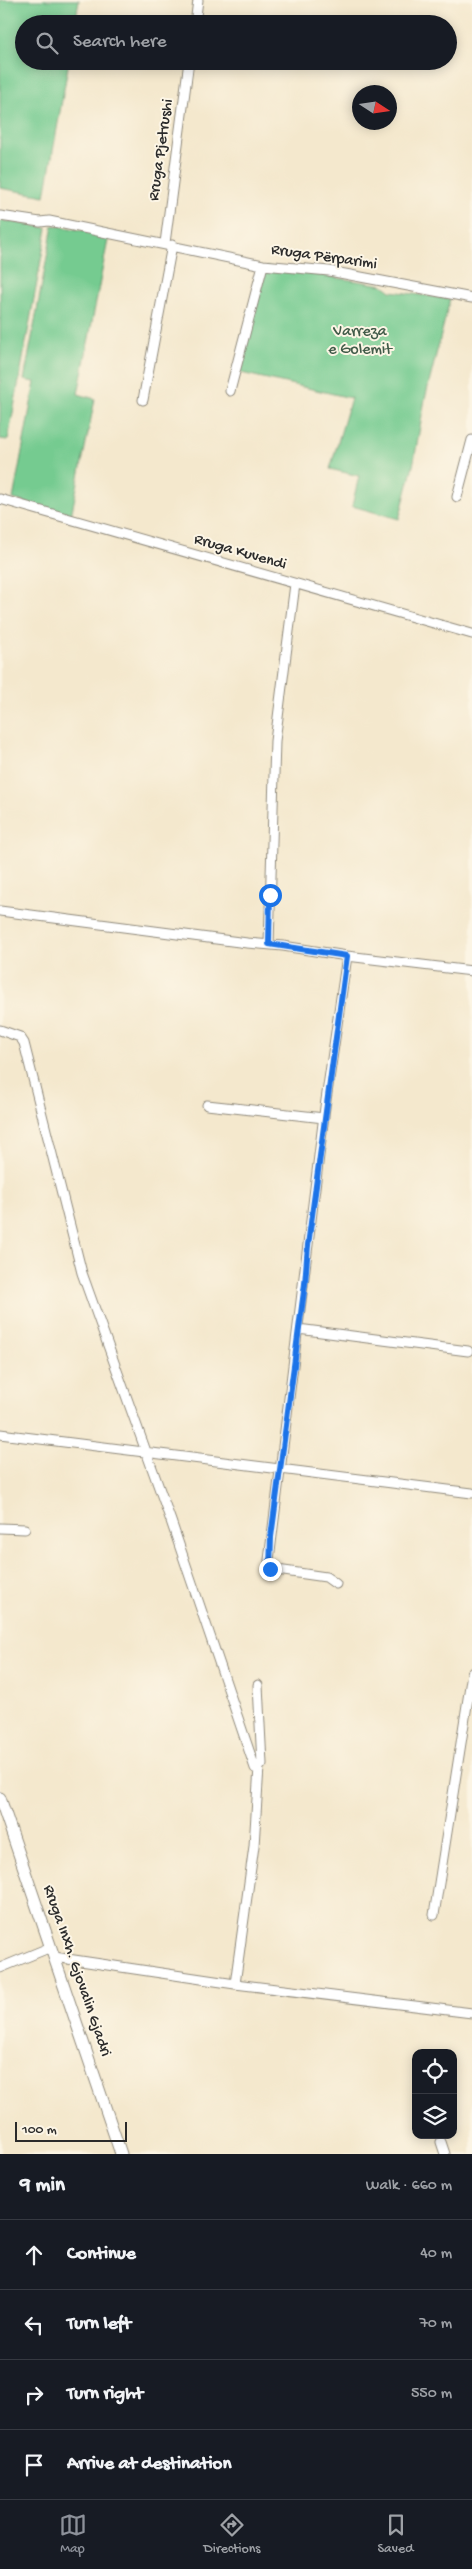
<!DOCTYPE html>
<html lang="en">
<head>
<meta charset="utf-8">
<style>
  :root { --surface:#171b24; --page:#242831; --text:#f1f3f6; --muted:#9ea1a6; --line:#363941; --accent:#8c9099 }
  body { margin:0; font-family:"Gochi Hand",sans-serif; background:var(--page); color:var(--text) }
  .controls { position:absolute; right:15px; bottom:15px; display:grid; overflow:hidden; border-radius:10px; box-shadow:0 2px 12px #0003 }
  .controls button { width:45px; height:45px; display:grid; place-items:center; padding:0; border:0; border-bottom:1px solid var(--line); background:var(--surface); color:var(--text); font:25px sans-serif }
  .compass { position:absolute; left:352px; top:85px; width:45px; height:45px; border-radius:50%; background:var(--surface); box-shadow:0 2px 12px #0003; rotate:102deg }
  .scale { position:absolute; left:15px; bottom:12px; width:112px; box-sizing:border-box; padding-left:5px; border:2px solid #2b2b2b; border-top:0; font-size:14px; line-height:18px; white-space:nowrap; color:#2b2b2b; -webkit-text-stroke:4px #fcf5e5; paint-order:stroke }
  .stop { position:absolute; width:15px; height:15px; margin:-11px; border:4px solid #1a73e8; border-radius:50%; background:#fff }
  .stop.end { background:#1a73e8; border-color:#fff; box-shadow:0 1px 5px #0008 }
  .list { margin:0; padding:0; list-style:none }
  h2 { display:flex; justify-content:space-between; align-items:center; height:65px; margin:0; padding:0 20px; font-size:21px }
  h2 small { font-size:16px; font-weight:400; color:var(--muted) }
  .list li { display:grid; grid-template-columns:32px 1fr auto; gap:15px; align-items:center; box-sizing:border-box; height:70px; padding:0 20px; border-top:1px solid var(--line) }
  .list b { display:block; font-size:19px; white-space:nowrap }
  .list em { font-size:16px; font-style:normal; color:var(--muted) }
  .icon { flex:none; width:28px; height:28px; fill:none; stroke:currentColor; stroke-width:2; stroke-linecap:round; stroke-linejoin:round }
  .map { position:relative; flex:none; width:472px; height:2154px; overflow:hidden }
  .search { position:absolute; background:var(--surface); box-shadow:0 2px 12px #0003; left:15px; right:15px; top:15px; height:55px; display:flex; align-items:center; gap:12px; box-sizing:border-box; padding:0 18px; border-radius:28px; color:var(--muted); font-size:19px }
  .sheet { height:345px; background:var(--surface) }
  nav { display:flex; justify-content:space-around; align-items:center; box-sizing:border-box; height:70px; border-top:1px solid var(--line); background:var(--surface); font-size:14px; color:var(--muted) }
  nav a { display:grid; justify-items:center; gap:2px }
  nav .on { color:var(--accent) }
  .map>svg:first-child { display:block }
</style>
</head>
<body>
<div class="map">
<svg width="472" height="2154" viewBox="0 0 472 2154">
  <rect width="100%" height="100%" fill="#fcf5e5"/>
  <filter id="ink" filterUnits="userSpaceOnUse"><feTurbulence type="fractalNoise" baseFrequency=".02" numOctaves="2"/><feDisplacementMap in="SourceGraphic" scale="10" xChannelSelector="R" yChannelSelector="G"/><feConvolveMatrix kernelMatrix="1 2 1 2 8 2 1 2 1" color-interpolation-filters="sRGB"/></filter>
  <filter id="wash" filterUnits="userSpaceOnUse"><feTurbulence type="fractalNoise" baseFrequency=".0096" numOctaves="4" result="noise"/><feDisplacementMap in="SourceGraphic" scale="20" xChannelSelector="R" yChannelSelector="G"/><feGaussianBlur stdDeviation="1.12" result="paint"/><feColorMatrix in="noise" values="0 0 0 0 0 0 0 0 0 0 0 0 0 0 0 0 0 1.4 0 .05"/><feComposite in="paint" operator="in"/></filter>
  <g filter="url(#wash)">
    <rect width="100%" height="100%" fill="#f4e8cd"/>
    <path fill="#74cb90" stroke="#507b5e" d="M 0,0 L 79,0 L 75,24 L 24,24 L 24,61 L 69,61 L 45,196 L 0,188 Z
      M 0,220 L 47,228 L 8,440 L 0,439 Z
      M 53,225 L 109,235 L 78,394 L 95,399 L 71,516 L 13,499 L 35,382 L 24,380 Z
      M 267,267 L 383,285 L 391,291 L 450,299 L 425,399 L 413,466 L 399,519 L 352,506 L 359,476 L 330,469 L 351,398 L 237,372 Z"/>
  </g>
  <g filter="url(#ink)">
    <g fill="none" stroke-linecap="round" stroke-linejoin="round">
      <defs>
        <path id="minor" d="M 195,24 L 198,0
          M 0,216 L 40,222 L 49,221 L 263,265 L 329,271 L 472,298
          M 165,243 L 189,61
          M 230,391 L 263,265
          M 143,400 L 172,245
          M 457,497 L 472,440
          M 0,499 L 472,634
          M 0,911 L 247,943 L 283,946 L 347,956 L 325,1107 L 269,1560 L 270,1569 L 326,1577 L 336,1584
          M 269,944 L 275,741 L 295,584
          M 347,956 L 472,971
          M 0,1030 L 20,1037 L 24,1043 L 82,1273 L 171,1521 L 255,1768 L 259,1767 L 262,1764 L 258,1685
          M 207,1105 L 324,1118
          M 298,1329 L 468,1351
          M 0,1434 L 472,1493
          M 0,1528 L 25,1529
          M 434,1915 L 472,1673
          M 54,1957 L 235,1984 L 472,2013
          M 0,1968 L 51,1947
          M 235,1984 L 254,1846 L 259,1767
          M 441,2142 L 445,2154"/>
        <path id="major" d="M 0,1798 L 121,2154"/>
      </defs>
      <use href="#minor" stroke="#908a7c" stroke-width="11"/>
      <use href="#major" stroke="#908a7c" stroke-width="13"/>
      <use href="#minor" stroke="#fff" stroke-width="9"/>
      <use href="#major" stroke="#fff" stroke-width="11"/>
    </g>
  </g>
  <g fill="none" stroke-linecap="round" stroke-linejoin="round" filter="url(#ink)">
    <path stroke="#1a73e8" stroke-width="6" d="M 270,1569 L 271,1537 L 305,1284 L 308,1245 L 347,956 L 269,944 L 270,895"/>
  </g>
  <g text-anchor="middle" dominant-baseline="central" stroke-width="4" stroke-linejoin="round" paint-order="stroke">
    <g font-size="16" fill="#2b2b2b" stroke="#fcf5e5">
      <text transform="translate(162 150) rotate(-82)">Rruga Pjetrushi</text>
      <text transform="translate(324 258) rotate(8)">Rruga Përparimi</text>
      <text transform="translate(240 553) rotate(16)">Rruga Kuvendi</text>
      <text transform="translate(76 1971) rotate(71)">Rruga Inxh. Gjovalin Gjadri</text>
    </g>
    <g font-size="16" fill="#415b49" stroke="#fcf5e5">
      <text x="360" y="332">Varreza<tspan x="360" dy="18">e Golemit</tspan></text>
    </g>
  </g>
</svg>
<div class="controls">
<button><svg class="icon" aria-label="locate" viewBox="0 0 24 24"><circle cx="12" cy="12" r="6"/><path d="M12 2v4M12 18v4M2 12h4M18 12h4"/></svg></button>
<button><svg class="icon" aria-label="layers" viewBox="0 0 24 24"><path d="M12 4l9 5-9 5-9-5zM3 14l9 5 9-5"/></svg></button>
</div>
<svg class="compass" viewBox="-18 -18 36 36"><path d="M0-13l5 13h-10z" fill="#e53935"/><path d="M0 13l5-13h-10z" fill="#9ea1a6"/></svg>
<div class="scale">100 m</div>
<div class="stop" style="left:270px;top:895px"></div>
<div class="stop end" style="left:270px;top:1569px"></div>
<div class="search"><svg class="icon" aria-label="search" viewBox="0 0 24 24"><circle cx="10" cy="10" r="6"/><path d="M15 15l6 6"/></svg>Search here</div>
</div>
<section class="sheet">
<h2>9 min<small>Walk · 660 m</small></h2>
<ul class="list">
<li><svg class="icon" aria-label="ahead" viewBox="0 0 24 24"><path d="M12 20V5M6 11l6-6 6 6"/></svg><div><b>Continue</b></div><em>40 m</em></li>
<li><svg class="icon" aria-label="left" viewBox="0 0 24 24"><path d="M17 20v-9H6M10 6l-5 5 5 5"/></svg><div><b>Turn left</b></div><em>70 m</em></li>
<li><svg class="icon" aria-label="right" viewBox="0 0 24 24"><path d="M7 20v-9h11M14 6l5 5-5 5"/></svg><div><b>Turn right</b></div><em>550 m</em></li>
<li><svg class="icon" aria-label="arrive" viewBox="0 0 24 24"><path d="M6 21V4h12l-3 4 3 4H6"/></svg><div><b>Arrive at destination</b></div></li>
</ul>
</section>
<nav>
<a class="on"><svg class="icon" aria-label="map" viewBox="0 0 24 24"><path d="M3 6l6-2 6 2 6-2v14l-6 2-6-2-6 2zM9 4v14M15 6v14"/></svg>Map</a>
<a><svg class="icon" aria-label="directions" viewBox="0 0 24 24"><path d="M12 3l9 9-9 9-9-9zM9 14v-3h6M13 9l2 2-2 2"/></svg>Directions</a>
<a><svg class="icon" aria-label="saved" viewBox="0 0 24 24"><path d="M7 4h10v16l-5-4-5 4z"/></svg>Saved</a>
</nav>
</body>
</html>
